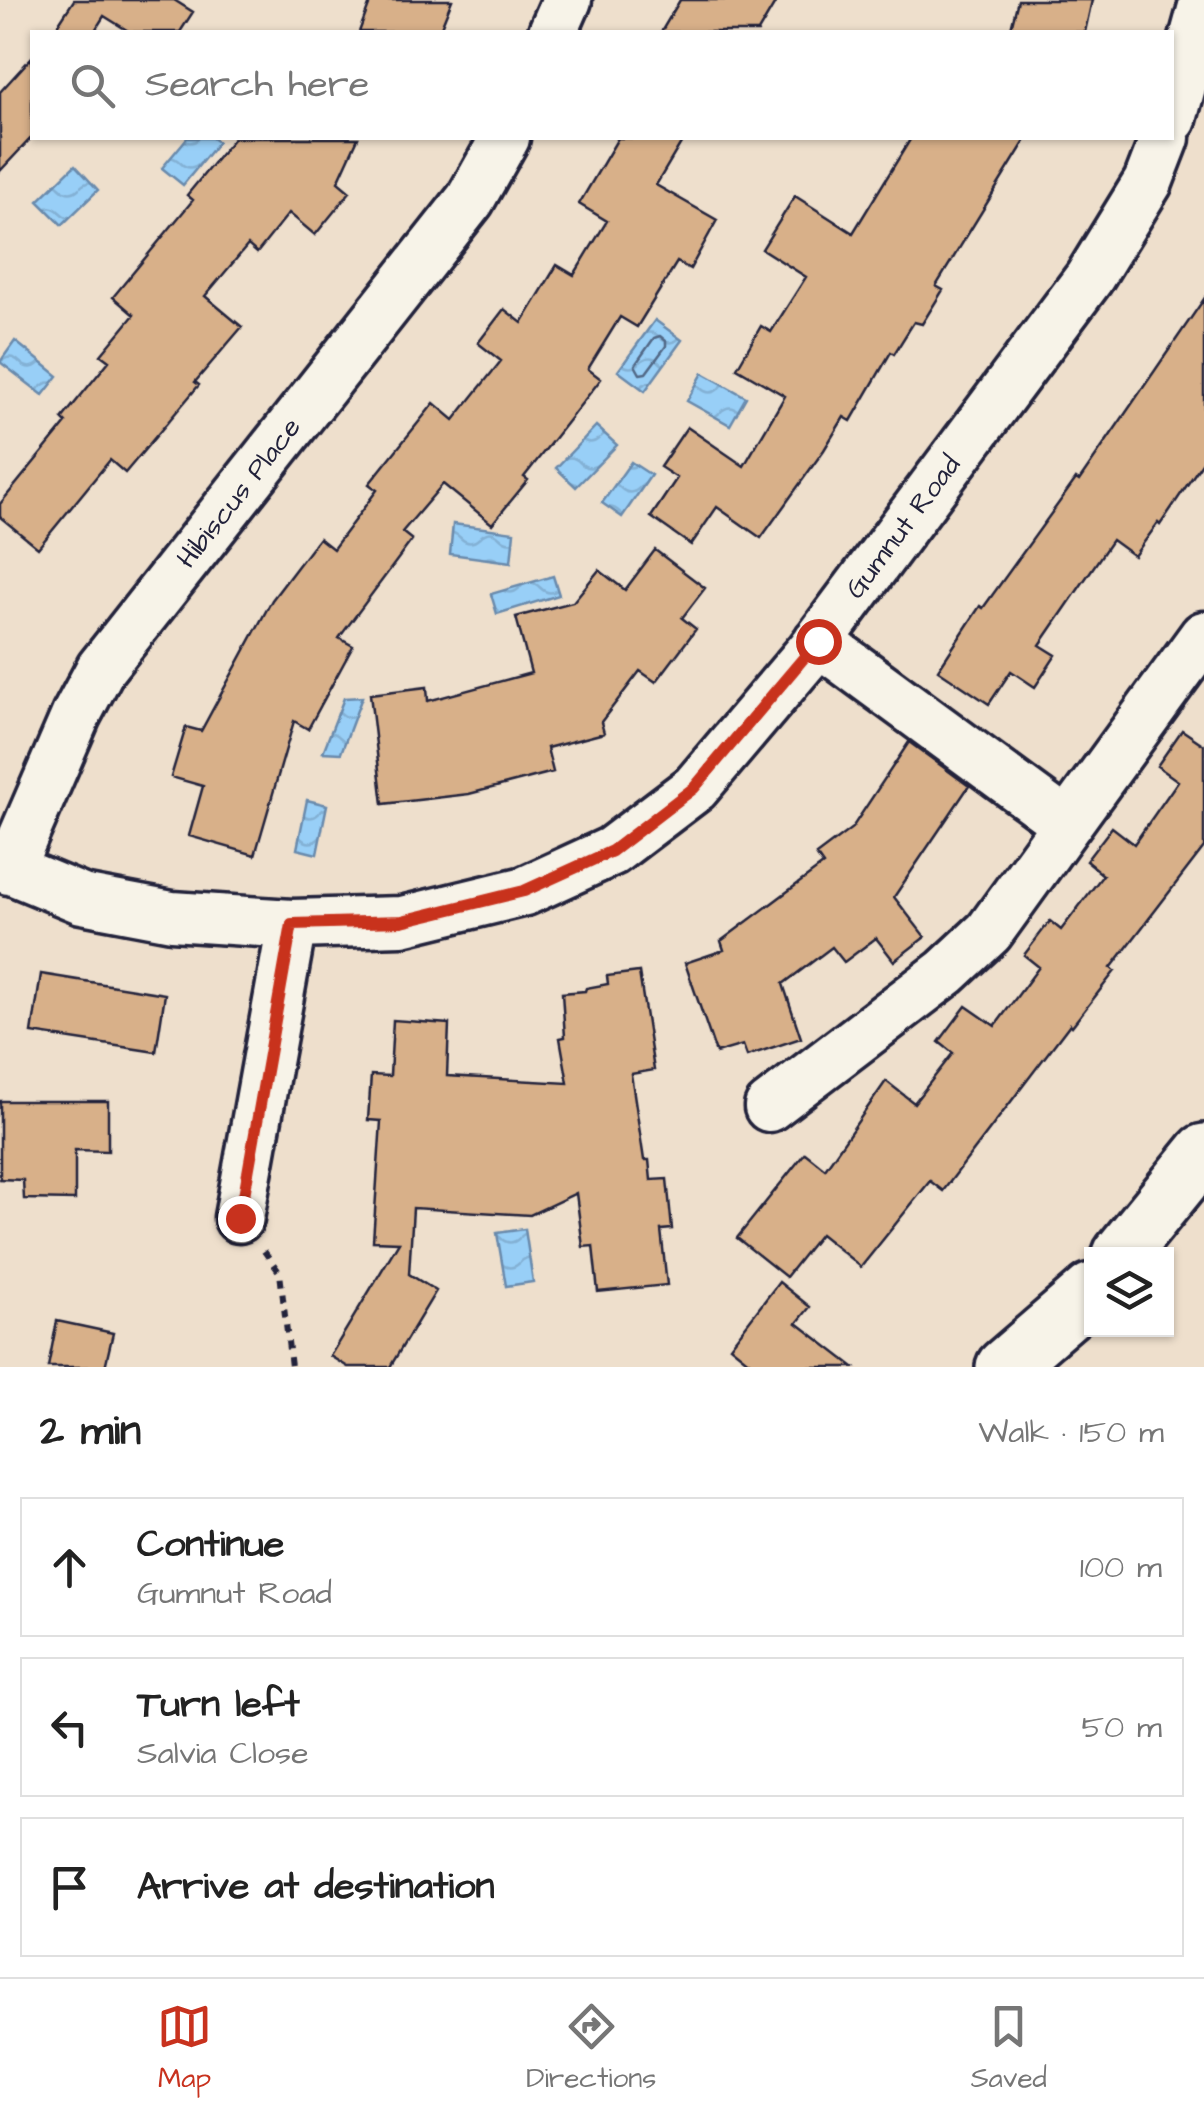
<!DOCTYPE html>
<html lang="en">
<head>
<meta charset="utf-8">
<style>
  :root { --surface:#fff; --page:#f2f2f2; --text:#222; --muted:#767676; --line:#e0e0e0; --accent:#c8321e }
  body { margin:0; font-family:"Architects Daughter",sans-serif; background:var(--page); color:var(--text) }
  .controls { position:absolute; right:30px; bottom:30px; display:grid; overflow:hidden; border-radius:0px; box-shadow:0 2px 8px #0004 }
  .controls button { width:90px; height:90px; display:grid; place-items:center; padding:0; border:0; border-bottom:2px solid var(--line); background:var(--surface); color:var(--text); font:50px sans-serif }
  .stop { position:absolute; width:30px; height:30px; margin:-22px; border:8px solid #c8321e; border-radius:50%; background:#fff }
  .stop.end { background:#c8321e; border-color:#fff; box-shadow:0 2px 10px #0008 }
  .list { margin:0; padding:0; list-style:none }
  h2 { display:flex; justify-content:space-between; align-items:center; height:130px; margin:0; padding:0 40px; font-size:42px }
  h2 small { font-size:32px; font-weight:400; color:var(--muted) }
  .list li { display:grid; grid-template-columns:65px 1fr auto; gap:30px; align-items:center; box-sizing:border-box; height:140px; margin:0 20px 20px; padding:0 20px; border:2px solid var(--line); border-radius:0px }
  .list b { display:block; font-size:38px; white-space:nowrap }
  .list p { margin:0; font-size:32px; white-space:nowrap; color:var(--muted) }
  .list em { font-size:32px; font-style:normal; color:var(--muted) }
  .icon { flex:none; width:55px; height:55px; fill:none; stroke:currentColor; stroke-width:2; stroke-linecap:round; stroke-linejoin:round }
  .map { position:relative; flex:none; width:1204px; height:1367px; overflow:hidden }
  .search { position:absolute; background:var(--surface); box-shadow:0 2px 8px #0004; left:30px; right:30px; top:30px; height:110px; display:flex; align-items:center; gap:25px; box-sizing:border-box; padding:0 35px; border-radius:0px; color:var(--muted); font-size:38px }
  .sheet { height:610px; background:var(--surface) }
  nav { display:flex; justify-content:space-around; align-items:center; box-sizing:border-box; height:140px; border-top:2px solid var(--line); background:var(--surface); font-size:28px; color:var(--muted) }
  nav a { display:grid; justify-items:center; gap:5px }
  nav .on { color:var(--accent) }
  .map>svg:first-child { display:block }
</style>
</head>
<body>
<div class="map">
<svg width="1204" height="1367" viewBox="0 0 1204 1367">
  <defs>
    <pattern id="water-waves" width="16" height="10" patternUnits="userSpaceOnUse" patternTransform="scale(2.5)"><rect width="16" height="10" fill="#98cff7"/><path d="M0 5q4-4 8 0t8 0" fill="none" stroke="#83b1d5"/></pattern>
  </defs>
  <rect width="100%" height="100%" fill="#eedfcc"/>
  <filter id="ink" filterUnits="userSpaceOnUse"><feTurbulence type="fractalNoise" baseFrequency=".01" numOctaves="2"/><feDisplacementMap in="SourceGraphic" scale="20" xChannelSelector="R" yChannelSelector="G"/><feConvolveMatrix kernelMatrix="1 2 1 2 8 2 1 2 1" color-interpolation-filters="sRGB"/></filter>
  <g filter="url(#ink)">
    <path fill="url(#water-waves)" stroke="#698aac" stroke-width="2.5" d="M 187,138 L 212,138 L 218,142 L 183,185 L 162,168 Z
      M 75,165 L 98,190 L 62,225 L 38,201 Z
      M 655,320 L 682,340 L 645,391 L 618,371 Z
      M 15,341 L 58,376 L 43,395 L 0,362 Z
      M 703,373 L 746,397 L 730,425 L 687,401 Z
      M 596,426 L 617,445 L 576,487 L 556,468 Z
      M 631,462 L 651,475 L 622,517 L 602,503 Z
      M 453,524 L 514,532 L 511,562 L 450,554 Z
      M 553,576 L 559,595 L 497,614 L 491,594 Z
      M 362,697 L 341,753 L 323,752 L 344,698 Z
      M 307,800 L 327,805 L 317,854 L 297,849 Z
      M 525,1229 L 533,1282 L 506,1286 L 497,1233 Z"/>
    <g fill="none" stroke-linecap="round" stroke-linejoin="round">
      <path stroke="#516786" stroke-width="2.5" d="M 660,336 L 666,341 L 666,346 L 646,373 L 640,374 L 635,365 L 654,338 Z"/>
    </g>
    <path fill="#d8b089" stroke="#22223b" stroke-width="2.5" d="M 74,0 L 174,0 L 193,12 L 180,32 L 130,32 L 104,16 L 94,32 L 53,32 Z
      M 371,0 L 452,0 L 439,32 L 359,32 Z
      M 680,0 L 777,0 L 758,32 L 661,32 Z
      M 1018,0 L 1092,0 L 1085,32 L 1010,32 Z
      M 32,57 L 32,137 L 0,171 L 0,92 Z
      M 234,138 L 358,138 L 338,182 L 350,192 L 315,235 L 289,213 L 257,253 L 248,245 L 205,296 L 242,327 L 195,382 L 199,385 L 125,473 L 110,460 L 38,548 L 0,517 L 0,504 L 66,423 L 62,419 L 109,361 L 101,355 L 134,315 L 113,297 L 193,200 L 187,195 Z
      M 618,138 L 684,138 L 656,185 L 717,220 L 690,269 L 677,262 L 637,327 L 620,317 L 588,369 L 601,379 L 524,477 L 528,480 L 492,524 L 443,484 L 402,532 L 412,540 L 339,638 L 353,646 L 308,729 L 294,721 L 255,855 L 189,836 L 203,786 L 171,777 L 186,727 L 201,731 L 272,600 L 319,538 L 333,549 L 377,490 L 369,484 L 434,403 L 454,420 L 501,361 L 478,343 L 504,309 L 522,323 L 557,265 L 574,275 L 607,221 L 579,204 Z
      M 911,138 L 1027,138 L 936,286 L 943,290 L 922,324 L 914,322 L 894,354 L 891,352 L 851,421 L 844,417 L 824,450 L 761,538 L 717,507 L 691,545 L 651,517 L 677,478 L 660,467 L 687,427 L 744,466 L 785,396 L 737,368 L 761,326 L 771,332 L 806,277 L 762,249 L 795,196 L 853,233 Z
      M 1204,299 L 1204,460 L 1160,525 L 1158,523 L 1134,556 L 1112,540 L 1040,645 L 1056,655 L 1035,687 L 1011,671 L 989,704 L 938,670 L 980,606 L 983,608 L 1076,479 L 1079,481 Z
      M 655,550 L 705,588 L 682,618 L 696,629 L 656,682 L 640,671 L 601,722 L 604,733 L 547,748 L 553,772 L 469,794 L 383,804 L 370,694 L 427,687 L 428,701 L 531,673 L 516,617 L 573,602 L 599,570 L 625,590 Z
      M 1182,730 L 1204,745 L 1204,847 L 1111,968 L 1115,971 L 1072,1026 L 1070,1024 L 943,1191 L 930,1181 L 861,1267 L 820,1234 L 786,1277 L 737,1238 L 805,1153 L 825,1169 L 886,1081 L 914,1103 L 953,1053 L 939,1042 L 966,1006 L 995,1026 L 1039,967 L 1024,955 L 1050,921 L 1061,930 L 1103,875 L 1086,861 L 1112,827 L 1134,844 L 1178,781 L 1157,766 Z
      M 909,742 L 969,786 L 894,897 L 925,937 L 894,961 L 876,938 L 844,962 L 832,947 L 783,984 L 801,1038 L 747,1056 L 743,1045 L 716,1053 L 685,963 L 724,950 L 721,941 L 823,865 L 816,855 L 852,828 Z
      M 639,972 L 654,1070 L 631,1074 L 644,1160 L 649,1160 L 651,1180 L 667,1179 L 672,1229 L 661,1230 L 667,1285 L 598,1292 L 593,1246 L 583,1247 L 576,1193 L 530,1215 L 413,1208 L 409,1274 L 436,1291 L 390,1367 L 348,1367 L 330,1356 L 399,1242 L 373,1241 L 381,1121 L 368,1120 L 371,1075 L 390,1076 L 393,1020 L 449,1024 L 447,1076 L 568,1083 L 560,1038 L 565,1037 L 562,993 L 585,991 L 586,988 L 608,984 L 607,976 Z
      M 41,974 L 165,994 L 156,1052 L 32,1033 Z
      M 0,1101 L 108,1101 L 108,1151 L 75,1150 L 75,1200 L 24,1199 L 23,1180 L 0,1179 Z
      M 779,1282 L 810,1307 L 797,1323 L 854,1367 L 756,1367 L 730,1346 Z
      M 57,1321 L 113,1333 L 105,1367 L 48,1367 Z"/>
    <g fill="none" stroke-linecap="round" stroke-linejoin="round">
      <defs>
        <path id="street" d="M 553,32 L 567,0
          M 1172,119 L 1204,3
          M 1067,824 L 1204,636
          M 0,865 L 82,899 L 172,916 L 292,924 L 402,921 L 525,891 L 612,851 L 695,788 L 811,651 L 1089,278 L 1148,182 L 1165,138
          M 9,870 L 76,715 L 101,668 L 470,200 L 505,138
          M 769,1107 L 946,972 L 989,932 L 1067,824 L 818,641
          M 239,1218 L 292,924"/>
        <path id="primary" d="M 1121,1254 L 1204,1152
          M 1004,1367 L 1092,1291"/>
      </defs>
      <use href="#street" stroke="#22223b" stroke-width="55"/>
      <use href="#primary" stroke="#22223b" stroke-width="62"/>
      <path stroke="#22223b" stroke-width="6" stroke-dasharray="8 8" stroke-linecap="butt" d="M 264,1251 L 280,1273 L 291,1367"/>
      <use href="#street" stroke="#f7f3e8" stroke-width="48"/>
      <use href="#primary" stroke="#f7f3e8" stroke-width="55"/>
    </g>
  </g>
  <g fill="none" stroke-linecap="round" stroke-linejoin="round" filter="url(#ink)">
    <path stroke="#c8321e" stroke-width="12" d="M 240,1218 L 292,924 L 402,921 L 524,891 L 612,851 L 694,788 L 818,641"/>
  </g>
  <g text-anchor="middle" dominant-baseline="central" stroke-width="9" stroke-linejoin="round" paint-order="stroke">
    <g font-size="28" fill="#22223b" stroke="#f7f3e8">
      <text transform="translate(239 493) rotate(-52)">Hibiscus Place</text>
      <text transform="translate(903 527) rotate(-53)">Gumnut Road</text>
    </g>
  </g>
</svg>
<div class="controls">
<button><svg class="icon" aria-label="layers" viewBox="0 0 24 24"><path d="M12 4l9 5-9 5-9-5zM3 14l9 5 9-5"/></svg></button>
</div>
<div class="stop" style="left:818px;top:641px"></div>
<div class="stop end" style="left:240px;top:1218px"></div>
<div class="search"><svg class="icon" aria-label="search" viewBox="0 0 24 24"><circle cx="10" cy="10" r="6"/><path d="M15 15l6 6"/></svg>Search here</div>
</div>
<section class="sheet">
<h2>2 min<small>Walk · 150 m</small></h2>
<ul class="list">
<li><svg class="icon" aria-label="ahead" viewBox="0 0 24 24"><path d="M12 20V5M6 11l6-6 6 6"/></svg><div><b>Continue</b><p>Gumnut Road</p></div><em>100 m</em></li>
<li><svg class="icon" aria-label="left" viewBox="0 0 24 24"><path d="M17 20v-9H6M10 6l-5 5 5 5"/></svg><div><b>Turn left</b><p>Salvia Close</p></div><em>50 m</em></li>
<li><svg class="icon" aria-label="arrive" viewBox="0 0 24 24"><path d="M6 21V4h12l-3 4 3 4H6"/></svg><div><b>Arrive at destination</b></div></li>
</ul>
</section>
<nav>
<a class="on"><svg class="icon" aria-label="map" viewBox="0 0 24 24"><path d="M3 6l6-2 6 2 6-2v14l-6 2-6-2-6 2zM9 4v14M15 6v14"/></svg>Map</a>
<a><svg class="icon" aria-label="directions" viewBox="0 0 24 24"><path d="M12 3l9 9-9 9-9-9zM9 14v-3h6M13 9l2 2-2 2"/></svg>Directions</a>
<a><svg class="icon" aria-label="saved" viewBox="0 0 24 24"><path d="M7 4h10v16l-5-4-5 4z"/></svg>Saved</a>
</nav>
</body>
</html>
